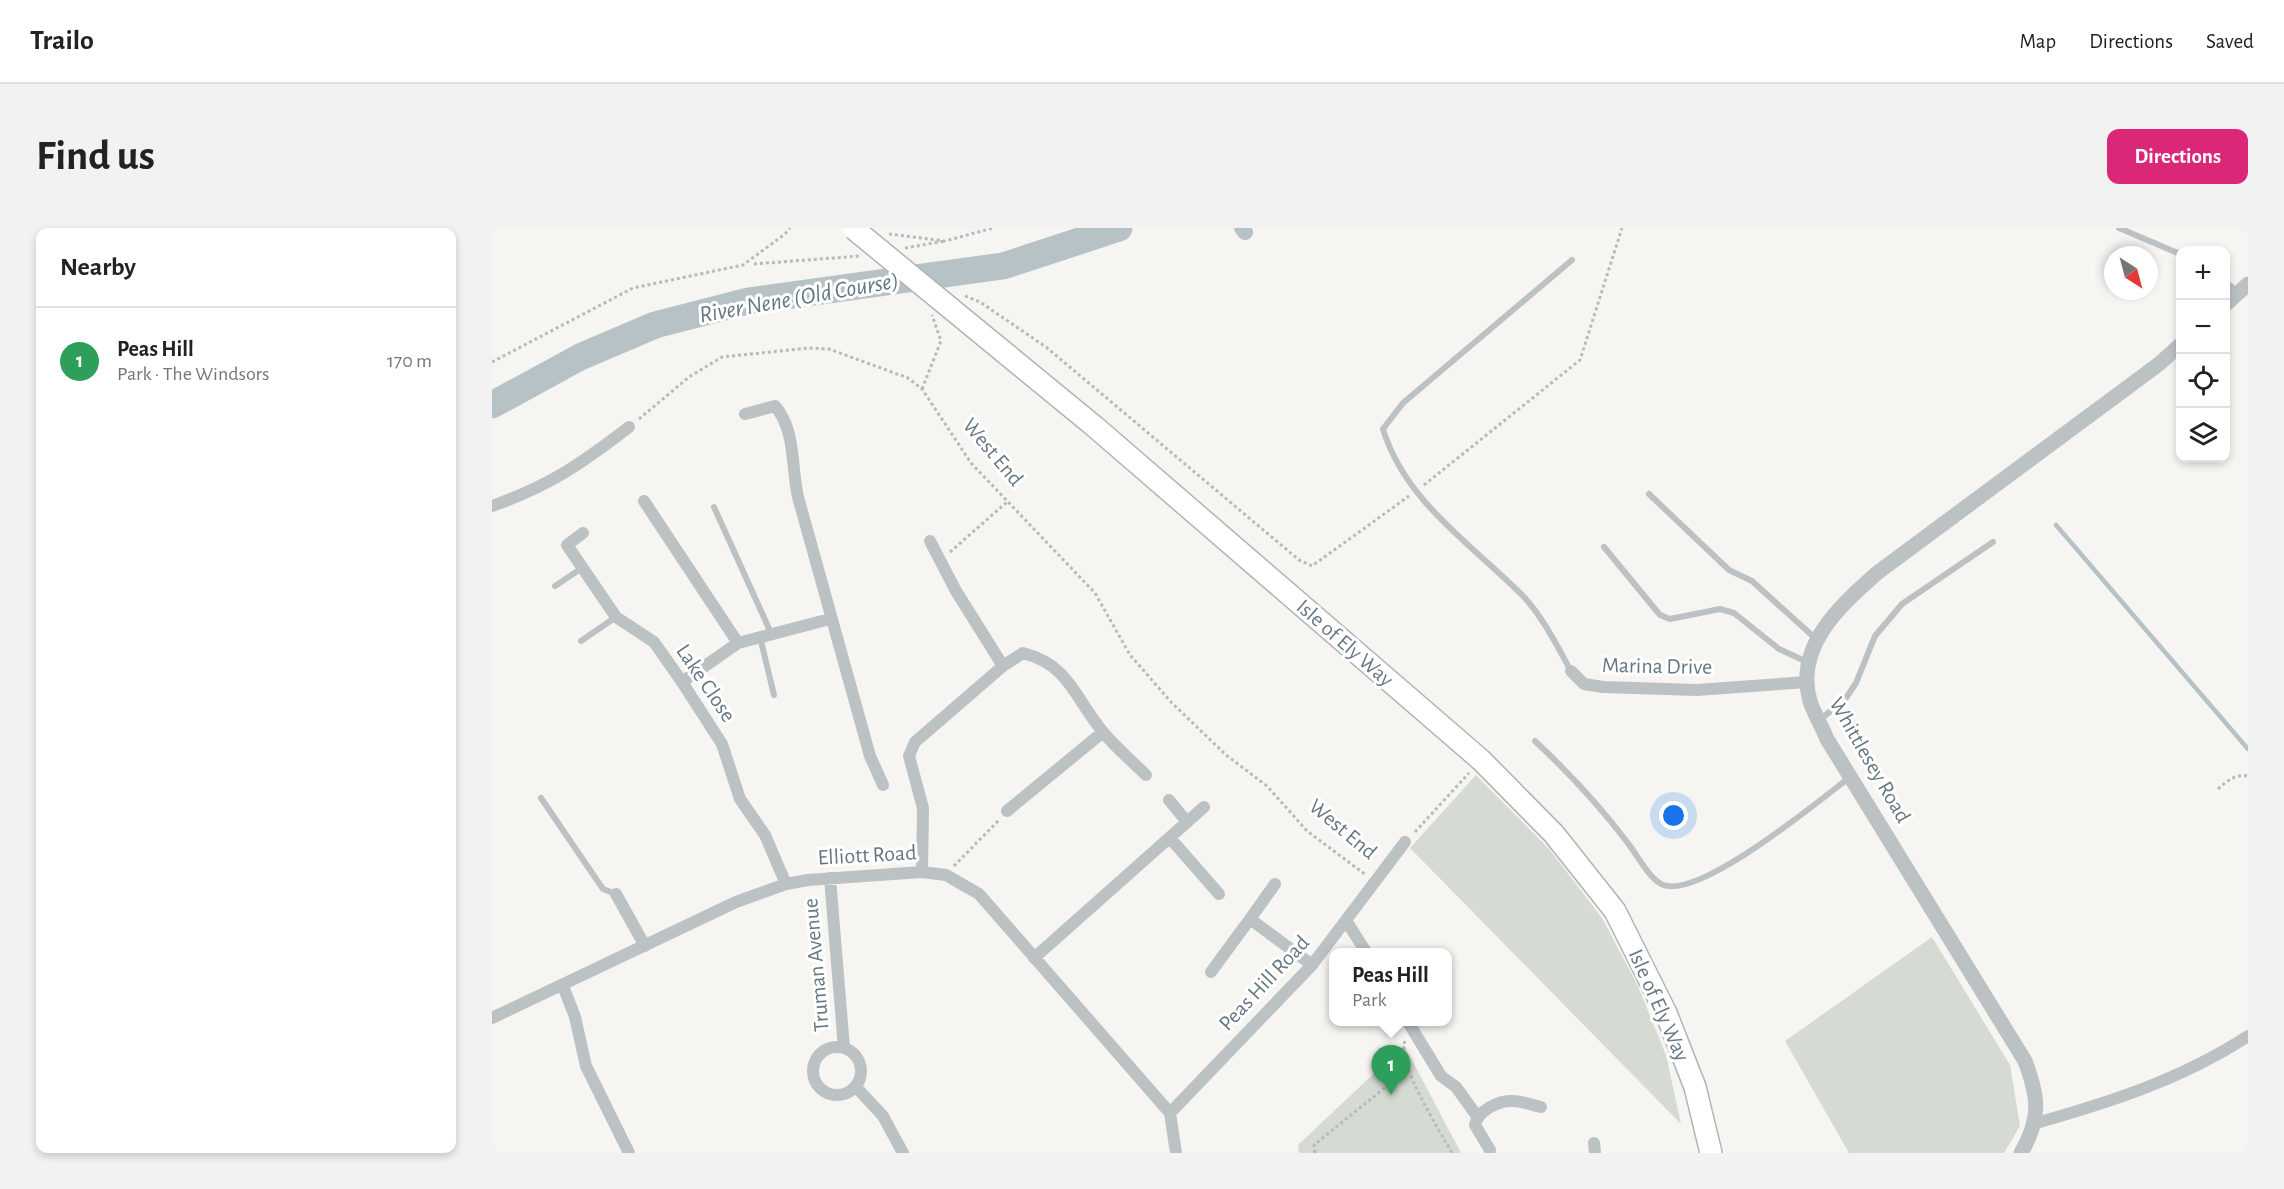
<!DOCTYPE html>
<html lang="en">
<head>
<meta charset="utf-8">
<style>
  :root { --surface:#fff; --page:#f2f2f2; --text:#222; --muted:#767676; --line:#e0e0e0; --accent:#db2777 }
  body { margin:0; font-family:"Alegreya Sans",sans-serif; background:var(--page); color:var(--text) }
  .controls { position:absolute; right:18px; top:18px; display:grid; overflow:hidden; border-radius:12px; box-shadow:0 3px 9px #0003 }
  .controls button { width:54px; height:54px; display:grid; place-items:center; padding:0; border:0; border-bottom:2px solid var(--line); background:var(--surface); color:var(--text); font:30px sans-serif }
  .compass { position:absolute; left:1612px; top:18px; width:54px; height:54px; border-radius:50%; background:var(--surface); box-shadow:0 3px 9px #0003; rotate:144deg }
  .you { position:absolute; left:1182px; top:588px; width:21px; height:21px; margin:-15px; border:4px solid #fff; border-radius:50%; background:#1a73e8; box-shadow:0 0 0 9px #1a73e833 }
  .badge { display:grid; place-items:center; width:39px; height:39px; border-radius:50%; background:var(--accent); color:#fff; font-size:20px; font-weight:700 }
  .pin { position:absolute; translate:-50% -50px; filter:drop-shadow(0 2px 3px #0008) }
  .pin::after { content:''; position:absolute; top:32px; width:21px; height:18px; background:inherit; clip-path:polygon(0 0,100% 0,50% 100%) }
  .popup { position:absolute; left:837px; top:720px; width:123px; height:78px; box-sizing:border-box; display:grid; place-content:center; border-radius:12px; background:var(--surface); filter:drop-shadow(0 2px 4px #0005); font-size:20px; white-space:nowrap; color:var(--muted) }
  .popup b { font-size:22px; color:var(--text) }
  .popup::after { content:''; position:absolute; left:50%; top:100%; margin-left:-12px; border:12px solid transparent; border-top-color:var(--surface) }
  .list { margin:0; padding:0; list-style:none }
  h2 { display:flex; justify-content:space-between; align-items:center; height:78px; margin:0; padding:0 24px; font-size:26px }
  h2 small { font-size:20px; font-weight:400; color:var(--muted) }
  .list li { display:grid; grid-template-columns:39px 1fr auto; gap:18px; align-items:center; box-sizing:border-box; height:108px; padding:0 24px; border-top:2px solid var(--line) }
  .list b { display:block; font-size:22px; white-space:nowrap }
  .list p { margin:0; font-size:20px; white-space:nowrap; color:var(--muted) }
  .list em { font-size:20px; font-style:normal; color:var(--muted) }
  .icon { flex:none; width:33px; height:33px; fill:none; stroke:currentColor; stroke-width:2; stroke-linecap:round; stroke-linejoin:round }
  .map { position:relative; flex:none; width:1756px; height:925px; overflow:hidden; border-radius:12px }
  header { display:flex; align-items:center; gap:36px; box-sizing:border-box; height:84px; padding:0 30px; background:var(--surface); border-bottom:2px solid var(--line) }
  header strong { font-size:28px }
  nav { display:flex; gap:33px; margin-inline-start:auto; font-size:21px }
  .intro { display:flex; align-items:center; justify-content:space-between; box-sizing:border-box; height:144px; padding:0 36px }
  h1 { margin:0; font-size:42px }
  .button { padding:15px 27px; border-radius:12px; background:var(--accent); color:#fff; font-size:21px; font-weight:700 }
  main { display:flex; gap:36px; padding:0 36px }
  aside { flex:1; background:var(--surface); border-radius:12px; box-shadow:0 3px 9px #0003 }
  .map>svg:first-child { display:block }
</style>
</head>
<body>
<header>
<strong>Trailo</strong>
<nav><a>Map</a><a>Directions</a><a>Saved</a></nav>
</header>
<div class="intro"><h1>Find us</h1><a class="button">Directions</a></div>
<main>
<aside>
<h2>Nearby<small></small></h2>
<ul class="list">
<li><span class="badge" style="background:#2e9e5b">1</span><div><b>Peas Hill</b><p>Park · The Windsors</p></div><em>170 m</em></li>
</ul>
</aside>
<div class="map">
<svg width="1756" height="925" viewBox="0 0 1756 925">
  <rect width="100%" height="100%" fill="#f6f5f2"/>
  <path fill="#d5dad2" d="M 984,547 L 1058,622 L 1110,690 L 1145,756 L 1174,827 L 1189,896 L 918,620 Z
    M 1440,709 L 1518,837 L 1528,898 L 1512,925 L 1357,925 L 1293,813 Z
    M 912,817 L 969,925 L 807,925 L 806,917 Z"/>
  <g fill="none" stroke-linecap="round" stroke-linejoin="round">
    <path stroke="#b6c2c6" stroke-width="4.5" d="M 1564,297 L 1756,521"/>
    <path stroke="#b6c2c6" stroke-width="16" d="M 750,0 L 753,4"/>
    <path stroke="#b6c2c6" stroke-width="27" d="M 0,177 L 88,129 L 163,97 L 256,73 L 511,38 L 627,0"/>
    <defs>
      <path id="trunk" d="M 485,102 L 602,198 L 989,532 L 1062,606 L 1123,683 L 1174,785 L 1203,859 L 1219,925"/>
    </defs>
    <use href="#trunk" stroke="#b0b4b7" stroke-width="24"/>
    <path stroke="#b7babc" stroke-width="3" stroke-dasharray="3 3" stroke-linecap="butt" d="M 397,6 L 453,13 L 501,0
      M 413,20 L 453,13
      M 262,36 L 368,28
      M 473,68 L 488,74 L 554,119 L 807,332 L 820,338 L 917,268
      M 0,134 L 141,60 L 251,37 L 293,6 L 298,0
      M 430,161 L 449,113 L 440,87
      M 147,191 L 197,149 L 230,129 L 317,120 L 337,121 L 416,150 L 430,161 L 479,235 L 603,365 L 638,427 L 680,475 L 734,527 L 775,558 L 815,603 L 874,647
      M 932,257 L 1088,132 L 1130,0
      M 458,324 L 515,274
      M 1726,561 C 1735,553 1743,546 1756,548
      M 923,604 L 977,545
      M 462,638 L 508,591
      M 913,813 C 904,835 948,903 960,925
      M 823,925 L 822,917 L 916,841"/>
    <path stroke="#bcc1c4" stroke-width="6" d="M 1627,0 L 1688,26
      M 1734,54 L 1746,64
      M 1157,266 L 1237,342 L 1260,353 L 1324,411
      M 222,279 L 279,405
      M 1112,319 L 1168,387 L 1178,391 L 1228,381 L 1242,385 L 1287,421 L 1315,434
      M 63,358 L 90,340
      M 268,409 L 282,467
      M 89,413 L 124,389
      M 1079,443 C 1065,418 1052,391 1032,369 C 981,317 913,274 891,201 L 911,175 L 1080,32
      M 1327,492 L 1352,473 L 1364,455 L 1383,408 L 1410,376 L 1501,314
      M 1043,513 C 1076,544 1108,578 1135,614 C 1145,626 1155,648 1169,656 C 1204,675 1328,572 1358,549
      M 49,570 L 111,661 L 124,666"/>
    <path stroke="#bcc1c4" stroke-width="12" d="M 253,186 L 283,178 C 304,202 299,239 306,269 L 378,528 L 391,557
      M 152,273 L 246,415
      M 0,278 C 57,258 89,236 137,199
      M 91,305 L 75,317 L 124,389 L 162,414 L 190,454 L 230,516 L 248,571 L 273,607 L 294,656
      M 511,438 L 531,425 C 578,437 583,471 611,504 C 624,520 640,533 654,547
      M 1079,443 L 1092,456 L 1111,459 L 1205,462 L 1315,454
      M 190,454 L 246,415 L 338,391
      M 677,572 L 695,594
      M 515,583 L 611,504
      M 678,610 L 727,666
      M 430,644 L 431,580 L 417,528 L 423,514 L 511,438 L 464,363 L 438,313
      M 338,650 L 352,820
      M 124,666 L 153,718
      M 758,691 L 783,656
      M 855,694 L 874,724
      M 542,730 L 712,579
      M 719,744 L 758,691 L 820,737
      M 71,758 L 83,789 L 94,838 L 137,925
      M 0,790 L 244,674 L 294,656 L 316,652 L 430,644 L 454,647 L 487,666 L 678,885
      M 916,794 L 949,848 L 964,859 L 985,888
      M321 843a24 24 0 1 1 48 0a24 24 0 1 1-48 0Z
      M 364,859 L 391,888 L 411,925
      M 1544,895 C 1619,874 1690,851 1756,808
      M 1102,915 L 1103,925
      M 998,922 L 983,897 C 986,883 1006,872 1021,873 C 1030,873 1040,877 1049,879
      M 684,925 L 678,885 L 820,737 L 913,614"/>
    <path stroke="#bcc1c4" stroke-width="15" d="M 1734,76 L 1756,56
      M 1529,925 C 1549,890 1547,870 1533,833 L 1335,511 C 1330,498 1322,486 1318,473 C 1302,418 1349,377 1385,345 L 1667,136 L 1688,117"/>
    <use href="#trunk" stroke="#fff" stroke-width="21"/>
    <defs>
      <path id="trunk-bridge" d="M 362,1 L 485,102"/>
    </defs>
    <use href="#trunk-bridge" stroke="#b0b4b7" stroke-width="24" stroke-linecap="butt"/>
    <use href="#trunk-bridge" stroke="#fff" stroke-width="21"/>
  </g>
  <g text-anchor="middle" dominant-baseline="central" stroke-width="6" stroke-linejoin="round" paint-order="stroke">
    <g font-size="22" fill="#667782" stroke="#fff">
      <text transform="translate(501 224) rotate(50)">West End</text>
      <text transform="translate(853 415) rotate(41)">Isle of Ely Way</text>
      <text transform="translate(1165 438) rotate(1)">Marina Drive</text>
      <text transform="translate(214 455) rotate(56)">Lake Close</text>
      <text transform="translate(1378 532) rotate(60)">Whittlesey Road</text>
      <text transform="translate(851 601) rotate(40)">West End</text>
      <text transform="translate(375 627) rotate(-3)">Elliott Road</text>
      <text transform="translate(324 737) rotate(-95)">Truman Avenue</text>
      <text transform="translate(772 755) rotate(-47)">Peas Hill Road</text>
      <text transform="translate(1167 777) rotate(66)">Isle of Ely Way</text>
    </g>
    <g font-size="24" font-style="italic" fill="#62787f" stroke="#fff">
      <text transform="translate(307 70) rotate(-10)">River Nene (Old Course)</text>
    </g>
  </g>
</svg>
<div class="controls">
<button>+</button>
<button>−</button>
<button><svg class="icon" aria-label="locate" viewBox="0 0 24 24"><circle cx="12" cy="12" r="6"/><path d="M12 2v4M12 18v4M2 12h4M18 12h4"/></svg></button>
<button><svg class="icon" aria-label="layers" viewBox="0 0 24 24"><path d="M12 4l9 5-9 5-9-5zM3 14l9 5 9-5"/></svg></button>
</div>
<svg class="compass" viewBox="-18 -18 36 36"><path d="M0-13l5 13h-10z" fill="#e53935"/><path d="M0 13l5-13h-10z" fill="#767676"/></svg>
<div class="you"></div>
<div class="pin badge" style="left:899px;top:867px;background:#2e9e5b">1</div>
<div class="popup"><b>Peas Hill</b>Park</div>
</div>
</main>
</body>
</html>
